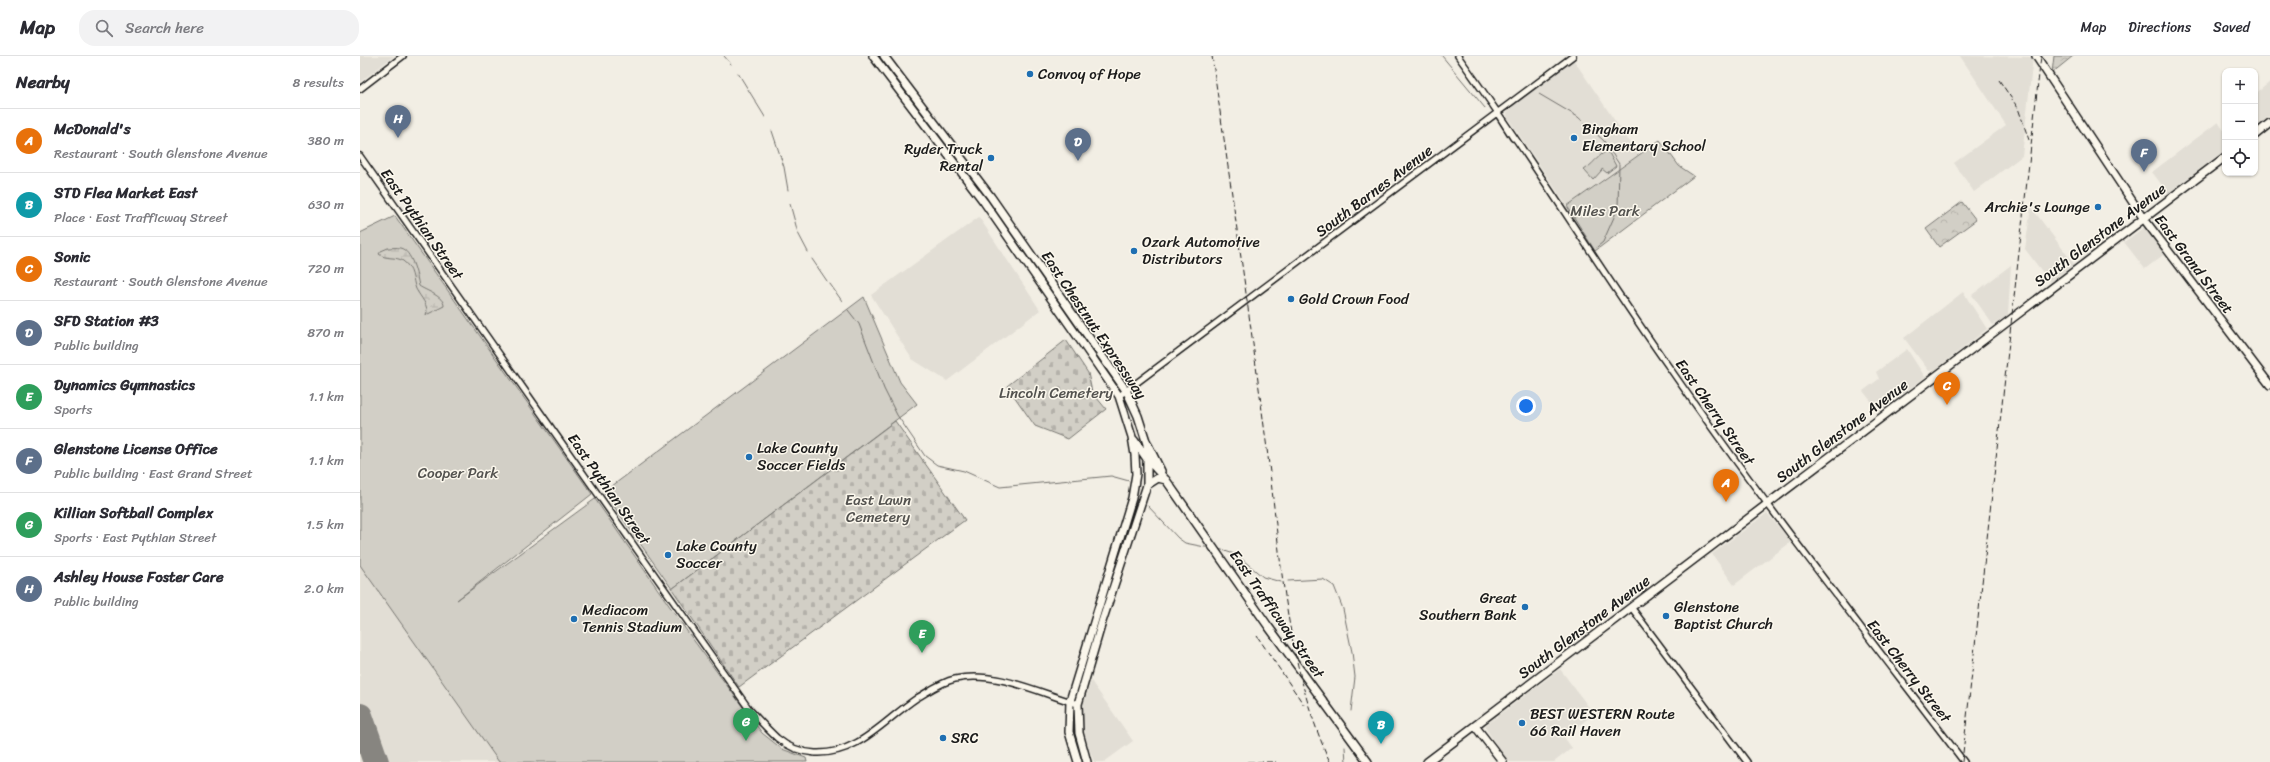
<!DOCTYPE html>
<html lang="en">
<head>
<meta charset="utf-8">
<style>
  :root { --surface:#fff; --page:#f2f2f3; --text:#2b2b33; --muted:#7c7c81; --line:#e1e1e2; --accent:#db2777 }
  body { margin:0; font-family:Sriracha,sans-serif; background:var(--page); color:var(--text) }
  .controls { position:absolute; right:12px; top:12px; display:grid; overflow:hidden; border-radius:8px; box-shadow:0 1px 3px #0004 }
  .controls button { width:36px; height:36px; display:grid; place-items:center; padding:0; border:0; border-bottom:1px solid var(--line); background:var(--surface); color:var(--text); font:20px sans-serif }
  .you { position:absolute; left:1166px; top:350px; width:14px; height:14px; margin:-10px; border:3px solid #fff; border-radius:50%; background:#1a73e8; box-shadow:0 0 0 6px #1a73e833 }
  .badge { display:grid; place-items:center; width:26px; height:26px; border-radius:50%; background:var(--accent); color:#fff; font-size:13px; font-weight:700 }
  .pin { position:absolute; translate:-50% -33px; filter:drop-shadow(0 1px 2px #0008) }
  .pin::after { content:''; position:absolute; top:21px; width:14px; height:12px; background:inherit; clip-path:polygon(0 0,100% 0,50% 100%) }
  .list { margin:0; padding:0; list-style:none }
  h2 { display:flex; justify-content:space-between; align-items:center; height:52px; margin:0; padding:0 16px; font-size:17px }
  h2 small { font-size:13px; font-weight:400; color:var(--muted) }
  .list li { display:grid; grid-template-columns:26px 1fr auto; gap:12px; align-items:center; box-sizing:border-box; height:64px; padding:0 16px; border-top:1px solid var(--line) }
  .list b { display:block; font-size:15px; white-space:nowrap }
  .list p { margin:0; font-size:13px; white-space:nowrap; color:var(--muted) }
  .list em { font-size:13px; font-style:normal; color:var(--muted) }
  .icon { flex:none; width:22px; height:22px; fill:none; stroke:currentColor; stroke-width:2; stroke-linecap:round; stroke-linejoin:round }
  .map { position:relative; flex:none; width:1910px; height:706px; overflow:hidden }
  header { display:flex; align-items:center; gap:24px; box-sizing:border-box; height:56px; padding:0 20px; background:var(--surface); border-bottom:1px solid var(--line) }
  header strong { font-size:19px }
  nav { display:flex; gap:22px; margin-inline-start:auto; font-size:14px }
  .search { width:280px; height:36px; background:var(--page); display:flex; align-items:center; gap:10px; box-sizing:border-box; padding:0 14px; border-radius:16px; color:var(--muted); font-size:15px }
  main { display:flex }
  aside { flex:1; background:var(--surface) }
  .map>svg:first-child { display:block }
</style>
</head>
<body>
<header>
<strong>Map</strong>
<div class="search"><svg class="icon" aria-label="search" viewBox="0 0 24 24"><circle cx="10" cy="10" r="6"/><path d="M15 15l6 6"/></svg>Search here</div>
<nav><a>Map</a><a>Directions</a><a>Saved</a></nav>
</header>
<main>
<aside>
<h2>Nearby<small>8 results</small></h2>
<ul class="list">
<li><span class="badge" style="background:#e8710a">A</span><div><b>McDonald's</b><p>Restaurant · South Glenstone Avenue</p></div><em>380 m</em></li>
<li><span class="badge" style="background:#0f9aa8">B</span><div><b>STD Flea Market East</b><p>Place · East Trafficway Street</p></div><em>630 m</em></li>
<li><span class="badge" style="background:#e8710a">C</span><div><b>Sonic</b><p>Restaurant · South Glenstone Avenue</p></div><em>720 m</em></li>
<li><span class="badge" style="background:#5c6f8a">D</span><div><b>SFD Station #3</b><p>Public building</p></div><em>870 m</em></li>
<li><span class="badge" style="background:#2e9e5b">E</span><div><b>Dynamics Gymnastics</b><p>Sports</p></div><em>1.1 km</em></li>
<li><span class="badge" style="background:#5c6f8a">F</span><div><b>Glenstone License Office</b><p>Public building · East Grand Street</p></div><em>1.1 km</em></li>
<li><span class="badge" style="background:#2e9e5b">G</span><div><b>Killian Softball Complex</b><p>Sports · East Pythian Street</p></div><em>1.5 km</em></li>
<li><span class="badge" style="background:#5c6f8a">H</span><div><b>Ashley House Foster Care</b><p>Public building</p></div><em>2.0 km</em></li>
</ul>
</aside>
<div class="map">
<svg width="1910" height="706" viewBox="0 0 1910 706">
  <defs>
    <pattern id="forest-crowns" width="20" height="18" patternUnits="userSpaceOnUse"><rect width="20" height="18" fill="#d2cfc6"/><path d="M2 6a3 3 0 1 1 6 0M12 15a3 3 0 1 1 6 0" fill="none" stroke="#b4b1aa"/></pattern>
    <pattern id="wetland-marsh" width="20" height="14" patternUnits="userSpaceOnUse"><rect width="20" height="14" fill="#d2cfc6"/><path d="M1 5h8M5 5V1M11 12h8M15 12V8" fill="none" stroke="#b4b1aa"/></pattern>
    <pattern id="cemetery-stones" width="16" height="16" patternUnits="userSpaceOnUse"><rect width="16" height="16" fill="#d2cfc6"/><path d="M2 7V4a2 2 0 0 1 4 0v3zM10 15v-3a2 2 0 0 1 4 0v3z" fill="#b4b1aa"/></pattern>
  </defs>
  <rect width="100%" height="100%" fill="#f2eee4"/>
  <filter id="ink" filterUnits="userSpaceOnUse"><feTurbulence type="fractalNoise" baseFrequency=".025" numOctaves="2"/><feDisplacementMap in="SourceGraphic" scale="8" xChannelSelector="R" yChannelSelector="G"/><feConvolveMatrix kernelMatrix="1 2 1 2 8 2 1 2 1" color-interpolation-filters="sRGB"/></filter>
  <g filter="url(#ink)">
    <path fill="#e2ded5" d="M 0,0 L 34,0 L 0,26 Z
      M 1600,0 L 1673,1 L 1662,100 L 1614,136 L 1594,107 L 1646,69 Z
      M 1213,3 L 1278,99 L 1207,150 L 1147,61 L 1147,56 L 1152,51 Z
      M 1910,26 L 1910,60 L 1895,72 L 1895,38 Z
      M 1858,66 L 1865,76 L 1865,94 L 1808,137 L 1792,116 Z
      M 1671,151 L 1714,208 L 1690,226 L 1665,193 Z
      M 619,161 L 680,254 L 587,325 L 552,303 L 511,239 Z
      M 1786,170 L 1807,196 L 1785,213 L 1764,186 Z
      M 1651,209 L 1648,259 L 1633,269 L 1612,239 Z
      M 1603,236 L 1627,273 L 1575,314 L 1569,315 L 1544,282 Z
      M 1547,293 L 1565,321 L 1519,355 L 1503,335 L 1519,323 L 1516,316 Z
      M 1407,457 L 1431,486 L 1374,529 L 1352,498 Z
      M 0,508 L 140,706 L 0,706 Z
      M 1200,613 L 1234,658 L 1204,681 L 1212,692 L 1194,706 L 1148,706 L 1126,673 L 1126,669 Z
      M 731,625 L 773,685 L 744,706 L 734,706 L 725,682 L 722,662 L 724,645 Z"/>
    <path fill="#d2cfc6" stroke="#777671" d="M 1300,84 L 1319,110 L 1334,120 L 1235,195 L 1207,150 Z
      M 1245,96 L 1249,97 L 1256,110 L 1247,117 L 1242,113 L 1242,114 L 1233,124 L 1224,114 C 1233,108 1237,101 1245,96 Z
      M 35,160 L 232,438 L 97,544 L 235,443 L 329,578 L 402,677 L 422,693 L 446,702 L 447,706 L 139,706 L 0,509 L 0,177 Z
      M 504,241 L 540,326 L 557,348 L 312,533 L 244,436 Z"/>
    <path fill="url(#forest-crowns)" stroke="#777671" d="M 1694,0 L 1713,0 L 1692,17 Z
      M 1602,146 L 1616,164 L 1579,191 L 1566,173 Z"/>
    <path fill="url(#wetland-marsh)" stroke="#777671" d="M 28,192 C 31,192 37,191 40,192 C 52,194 57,220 59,230 C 66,235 84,240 84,250 L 66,259 C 70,250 60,241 56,233 C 52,223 54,213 43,205 C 36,200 26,204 19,198 L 21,195 Z"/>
    <path fill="url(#cemetery-stones)" stroke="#777671" d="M 706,284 L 728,317 L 732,336 L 746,353 L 708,383 L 675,370 L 647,330 Z
      M 535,365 L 605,464 L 379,631 L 312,533 Z"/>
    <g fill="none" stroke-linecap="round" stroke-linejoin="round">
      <path stroke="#716f6b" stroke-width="1" d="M 364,0 L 371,8
        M 1082,0 L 1125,52
        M 378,17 L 405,61
        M 1179,38 L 1218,61 L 1244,85 L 1259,108 L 1258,152 L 1243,186 L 1237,191
        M 412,75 L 424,111 L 428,134
        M 430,148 L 438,177 L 448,196
        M 452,203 L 467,225
        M 470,228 L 482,245
        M 488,254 L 499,268 L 524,333 L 537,359 L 565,400 L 577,409 L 604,415 L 640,431 L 751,420 L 769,425
        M 788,450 L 818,482 L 825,487 L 850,492
        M 859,493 L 877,499 L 903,521 L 921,526
        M 928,525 L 963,523 L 974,530 L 983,553 L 992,596 L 995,621 L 991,655
        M 985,691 L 986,706"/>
      <path stroke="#878580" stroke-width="26" d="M 0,660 L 16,706"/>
      <defs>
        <path id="minor" d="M 1098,0 C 1172,102 1238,211 1311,314 C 1404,448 1505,576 1604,706
          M 0,33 L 43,0
          M 1139,60 L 1153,82
          M 0,100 L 389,653 C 398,663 407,673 417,682 C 429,692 441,696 455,697 C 498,699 524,664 557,642 C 569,635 581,626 595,623 C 635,614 679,637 718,648
          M 759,340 L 1213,0
          M 1271,551 L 1387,706"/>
        <path id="major" d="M 513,0 L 624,146 L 759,340 L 772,381 L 775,399 L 776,418 L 772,442 L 710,645 L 709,676 L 718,706
          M 524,0 L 631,141 L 767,336 L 778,360 L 787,388 L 787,429 L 742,566 L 718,648 L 719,677 L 727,706
          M 1676,0 L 1784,163 L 1910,329
          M 1895,79 L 1910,67
          M 774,384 L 787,403 L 806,424 L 908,570 L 1008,706
          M 788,389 L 801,415
          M 787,429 L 798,422 L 806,424
          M 1115,670 L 1143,706
          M 1067,706 L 1865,101"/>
      </defs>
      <use href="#minor" stroke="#1c1c1c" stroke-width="8"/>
      <use href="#major" stroke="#1c1c1c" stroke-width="10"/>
      <use href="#minor" stroke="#fbf7ec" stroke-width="5"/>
      <use href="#major" stroke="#fbf7ec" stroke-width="7"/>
      <path stroke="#1c1c1c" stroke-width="1" stroke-dasharray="6 3" stroke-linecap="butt" d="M 852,0 C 871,131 890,262 907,393 C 921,499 925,607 970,706
        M 1639,24 L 1658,52 L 1669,84
        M 897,580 L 944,649
        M 888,706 L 916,706
        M 1602,706 L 1681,0"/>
    </g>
  </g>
  <g fill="#1f6fb2" stroke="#fbf7ec" stroke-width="1.5">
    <circle cx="670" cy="18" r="4"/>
    <circle cx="1214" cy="82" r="4"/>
    <circle cx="631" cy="102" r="4"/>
    <circle cx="1738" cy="151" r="4"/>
    <circle cx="774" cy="195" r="4"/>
    <circle cx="931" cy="243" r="4"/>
    <circle cx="389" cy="401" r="4"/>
    <circle cx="308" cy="499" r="4"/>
    <circle cx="1165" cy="551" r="4"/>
    <circle cx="1306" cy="560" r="4"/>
    <circle cx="214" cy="563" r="4"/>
    <circle cx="1162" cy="667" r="4"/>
    <circle cx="583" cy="682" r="4"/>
  </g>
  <g text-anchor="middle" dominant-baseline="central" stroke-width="3" stroke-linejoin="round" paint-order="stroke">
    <g font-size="15" fill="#1c1c1c" stroke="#fbf7ec" text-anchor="start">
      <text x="678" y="18">Convoy of Hope</text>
      <text x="1222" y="73">Bingham<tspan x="1222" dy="17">Elementary School</tspan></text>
      <text x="623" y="93" text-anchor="end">Ryder Truck<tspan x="623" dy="17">Rental</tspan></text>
      <text x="1730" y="151" text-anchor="end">Archie's Lounge</text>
      <text x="782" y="186">Ozark Automotive<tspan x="782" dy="17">Distributors</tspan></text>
      <text x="939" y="243">Gold Crown Food</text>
      <text x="397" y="392">Lake County<tspan x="397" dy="17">Soccer Fields</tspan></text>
      <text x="316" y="490">Lake County<tspan x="316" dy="17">Soccer</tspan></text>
      <text x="1157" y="542" text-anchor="end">Great<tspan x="1157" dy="17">Southern Bank</tspan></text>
      <text x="1314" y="551">Glenstone<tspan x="1314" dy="17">Baptist Church</tspan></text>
      <text x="222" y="554">Mediacom<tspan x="222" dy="17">Tennis Stadium</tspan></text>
      <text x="1170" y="658">BEST WESTERN Route<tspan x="1170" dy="17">66 Rail Haven</tspan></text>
      <text x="591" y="682">SRC</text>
    </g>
    <g font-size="15" fill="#1c1c1c" stroke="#fbf7ec">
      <text transform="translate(1014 135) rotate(-37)">South Barnes Avenue</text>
      <text transform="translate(62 168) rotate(55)">East Pythian Street</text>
      <text transform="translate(1740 179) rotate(-37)">South Glenstone Avenue</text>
      <text transform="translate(1834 208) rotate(53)">East Grand Street</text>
      <text transform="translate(734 269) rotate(56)">East Chestnut Expressway</text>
      <text transform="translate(1355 356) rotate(55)">East Cherry Street</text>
      <text transform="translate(1482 375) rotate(-37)">South Glenstone Avenue</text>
      <text transform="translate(249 433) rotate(55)">East Pythian Street</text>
      <text transform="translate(917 558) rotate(55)">East Trafficway Street</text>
      <text transform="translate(1224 571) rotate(-37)">South Glenstone Avenue</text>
      <text transform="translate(1549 615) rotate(52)">East Cherry Street</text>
    </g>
    <g font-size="15" fill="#53524f" stroke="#fbf7ec">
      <text x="1245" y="155">Miles Park</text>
      <text x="696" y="337">Lincoln Cemetery</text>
      <text x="98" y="417">Cooper Park</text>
      <text x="518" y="444">East Lawn<tspan x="518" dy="17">Cemetery</tspan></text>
    </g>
  </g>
</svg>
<div class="controls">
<button>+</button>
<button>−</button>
<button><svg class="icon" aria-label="locate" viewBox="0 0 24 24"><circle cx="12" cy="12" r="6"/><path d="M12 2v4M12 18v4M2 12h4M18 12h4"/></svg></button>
</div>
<div class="you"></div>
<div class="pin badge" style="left:1366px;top:446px;background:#e8710a">A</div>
<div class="pin badge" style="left:1021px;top:688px;background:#0f9aa8">B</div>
<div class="pin badge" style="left:1587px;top:349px;background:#e8710a">C</div>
<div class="pin badge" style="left:718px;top:105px;background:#5c6f8a">D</div>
<div class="pin badge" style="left:562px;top:597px;background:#2e9e5b">E</div>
<div class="pin badge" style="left:1784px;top:116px;background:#5c6f8a">F</div>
<div class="pin badge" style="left:386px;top:685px;background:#2e9e5b">G</div>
<div class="pin badge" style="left:38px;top:82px;background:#5c6f8a">H</div>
</div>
</main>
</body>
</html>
